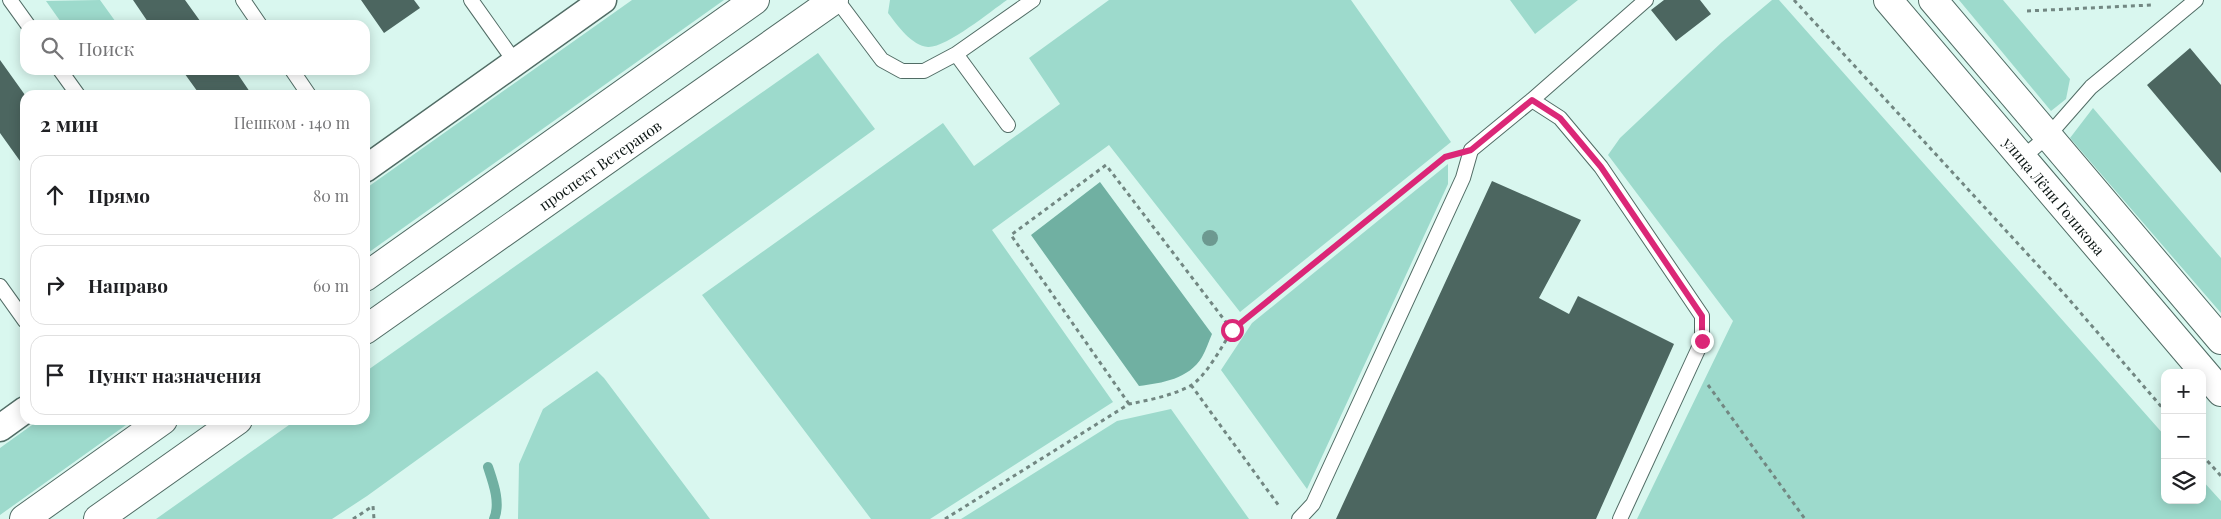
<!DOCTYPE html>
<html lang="ru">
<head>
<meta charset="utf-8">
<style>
  :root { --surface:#fff; --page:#f6f6f6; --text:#202124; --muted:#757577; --line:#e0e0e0 }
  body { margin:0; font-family:"Playfair Display",serif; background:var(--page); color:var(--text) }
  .controls { position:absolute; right:15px; bottom:15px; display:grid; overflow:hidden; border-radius:10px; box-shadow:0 2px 12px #0003 }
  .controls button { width:45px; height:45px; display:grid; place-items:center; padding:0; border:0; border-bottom:1px solid var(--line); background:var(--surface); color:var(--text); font:25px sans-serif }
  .stop { position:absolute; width:15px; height:15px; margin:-11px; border:4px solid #db2777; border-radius:50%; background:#fff }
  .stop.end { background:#db2777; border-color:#fff; box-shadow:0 1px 5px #0008 }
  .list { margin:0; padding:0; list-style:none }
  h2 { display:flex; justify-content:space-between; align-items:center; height:65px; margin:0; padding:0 20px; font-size:21px }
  h2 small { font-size:16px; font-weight:400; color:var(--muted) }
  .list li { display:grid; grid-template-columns:32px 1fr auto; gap:15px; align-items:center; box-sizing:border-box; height:80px; margin:0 10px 10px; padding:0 10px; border:1px solid var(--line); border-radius:15px }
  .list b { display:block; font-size:19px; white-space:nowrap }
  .list em { font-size:16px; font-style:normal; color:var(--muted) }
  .icon { flex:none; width:28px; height:28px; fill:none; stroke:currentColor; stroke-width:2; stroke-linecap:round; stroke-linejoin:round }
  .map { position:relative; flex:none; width:2221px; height:519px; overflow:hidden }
  .search { position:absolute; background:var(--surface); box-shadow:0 2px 12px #0003; left:20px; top:20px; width:350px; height:55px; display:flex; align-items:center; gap:12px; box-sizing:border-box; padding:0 18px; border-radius:15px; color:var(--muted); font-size:19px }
  .panel { position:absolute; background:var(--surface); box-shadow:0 2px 12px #0003; left:20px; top:90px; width:350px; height:335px; border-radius:15px }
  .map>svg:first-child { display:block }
</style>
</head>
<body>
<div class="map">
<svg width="2221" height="519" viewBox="0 0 2221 519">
  <rect width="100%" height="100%" fill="#d9f7ef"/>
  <path fill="#9ddacc" d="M 100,0 L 118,25 L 63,25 L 46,1 Z
    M 632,0 L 724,0 L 365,255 L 365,189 Z
    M 890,0 L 1007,0 C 991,11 946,48 928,47 C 912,46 897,25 888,13 Z
    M 1109,0 L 1351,0 L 1451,142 L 1240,312 L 1109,145 L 992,230 L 1113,402 L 930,519 L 871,519 L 702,295 L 943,123 L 974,166 L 1060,104 L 1029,58 Z
    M 1510,0 L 1578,0 L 1535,34 Z
    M 1772,0 L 1779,0 L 2165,436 L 2165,500 L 2202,500 L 2202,480 L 2221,501 L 2221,519 L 1637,519 L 1733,321 L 1608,155 L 1620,138 L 1722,42 Z
    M 1959,0 L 2003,0 L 2070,79 L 2066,99 L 2051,111 Z
    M 818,53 L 875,129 L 367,496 L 332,519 L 156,519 L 296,420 L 365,420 L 365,372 Z
    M 2093,108 L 2221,258 L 2221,313 L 2070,138 Z
    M 1448,164 L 1448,184 L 1307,489 L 1221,370 L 1252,323 Z
    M 597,371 L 604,378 L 710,519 L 518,519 L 519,464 L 543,409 Z
    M 1171,409 L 1249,519 L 961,519 L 1117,421 Z
    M 39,420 L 133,420 L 0,515 L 0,448 Z"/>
  <path fill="#70b0a2" d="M 1100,182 L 1212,334 C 1209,341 1206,350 1202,357 C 1189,379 1162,383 1139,386 L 1031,235 Z"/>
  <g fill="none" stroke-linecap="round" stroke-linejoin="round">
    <path stroke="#70b0a2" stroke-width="10" d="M 488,467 C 493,482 501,503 494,519"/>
  </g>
  <path fill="#4c6660" d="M 133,0 L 185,0 L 203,25 L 150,25 Z
    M 361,0 L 414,0 L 420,8 L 384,33 Z
    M 1664,0 L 1700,0 L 1711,14 L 1676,41 L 1651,10 Z
    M 2190,48 L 2221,85 L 2221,173 L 2147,85 Z
    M 0,60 L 25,95 L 25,168 L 0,133 Z
    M 182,70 L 235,70 L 252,95 L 200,95 Z
    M 1492,181 L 1581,220 L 1539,298 L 1569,314 L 1578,296 L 1674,344 L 1596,519 L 1336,519 Z"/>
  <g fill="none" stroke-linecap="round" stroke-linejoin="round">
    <defs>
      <path id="lane" d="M 10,0 L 28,25
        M 243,0 L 260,25
        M 471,0 L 515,62
        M 837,0 L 882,60 L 902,71 L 924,71 L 956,54 L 1033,0
        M 956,54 L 1008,125
        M 60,70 L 78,95
        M 292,70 L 309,95
        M 1532,100 L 1560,118 L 1601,167 L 1702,316 L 1702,341 L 1620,519
        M 2022,158 L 2048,136 L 2091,87 L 2196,0
        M 0,286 L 25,321
        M 1299,519 L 1313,504 L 1463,178 L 1471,150 L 1532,100 L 1646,0"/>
      <path id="street" d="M 365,169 L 603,0
        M 0,428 L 25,410"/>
      <path id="secondary" d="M 1888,0 L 2221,392
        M 1933,0 L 2221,340
        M 365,277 L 755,0
        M 365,330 L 834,0
        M 24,519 L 163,420
        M 98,519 L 238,420"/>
    </defs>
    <use href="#lane" stroke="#516c65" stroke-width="16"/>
    <use href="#street" stroke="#516c65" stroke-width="29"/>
    <use href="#secondary" stroke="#516c65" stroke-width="30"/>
    <path stroke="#728782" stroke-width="3" stroke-dasharray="4 4" stroke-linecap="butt" d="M 1794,0 L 2067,297 L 2165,411
      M 2027,11 L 2151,5
      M 1191,385 L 1279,506
      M 1708,385 L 1805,519
      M 1129,404 L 1011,235 L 1106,165 L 1232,330
      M 2202,455 L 2221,476
      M 353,519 L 373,506 L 374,519
      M 945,519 L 1129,404 C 1149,400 1171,396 1190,386 C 1205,378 1223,345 1232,330 L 1444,158"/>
    <use href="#lane" stroke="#fff" stroke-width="14"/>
    <use href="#street" stroke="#fff" stroke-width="26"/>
    <use href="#secondary" stroke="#fff" stroke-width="28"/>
  </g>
  <circle fill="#6d9990" cx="1210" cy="238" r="8"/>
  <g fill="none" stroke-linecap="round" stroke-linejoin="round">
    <path stroke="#db2777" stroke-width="6" d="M 1232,330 L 1445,157 L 1471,150 L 1532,100 L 1560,118 L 1601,167 L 1702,316 L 1702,341"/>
  </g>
  <g text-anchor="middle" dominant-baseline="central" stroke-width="4.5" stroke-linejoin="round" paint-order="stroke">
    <g font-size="15" fill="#0a1412" stroke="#fff">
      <text transform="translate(600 165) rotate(-35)">проспект Ветеранов</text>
      <text transform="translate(2054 196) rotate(50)">улица Лёни Голикова</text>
    </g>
  </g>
</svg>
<div class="controls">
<button>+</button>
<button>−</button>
<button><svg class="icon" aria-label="layers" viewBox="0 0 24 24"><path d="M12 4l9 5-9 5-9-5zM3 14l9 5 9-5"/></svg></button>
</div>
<div class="stop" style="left:1232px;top:330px"></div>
<div class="stop end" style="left:1702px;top:341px"></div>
<div class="search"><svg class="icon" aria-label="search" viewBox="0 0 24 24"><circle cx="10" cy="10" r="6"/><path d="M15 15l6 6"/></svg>Поиск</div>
<section class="panel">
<h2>2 мин<small>Пешком · 140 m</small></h2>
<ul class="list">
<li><svg class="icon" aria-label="ahead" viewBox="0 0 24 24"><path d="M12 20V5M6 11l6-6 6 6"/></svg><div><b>Прямо</b></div><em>80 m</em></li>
<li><svg class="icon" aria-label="right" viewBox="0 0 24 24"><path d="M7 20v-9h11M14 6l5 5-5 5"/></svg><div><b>Направо</b></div><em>60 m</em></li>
<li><svg class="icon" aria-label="arrive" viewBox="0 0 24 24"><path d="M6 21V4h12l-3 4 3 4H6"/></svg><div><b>Пункт назначения</b></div></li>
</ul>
</section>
</div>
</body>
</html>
